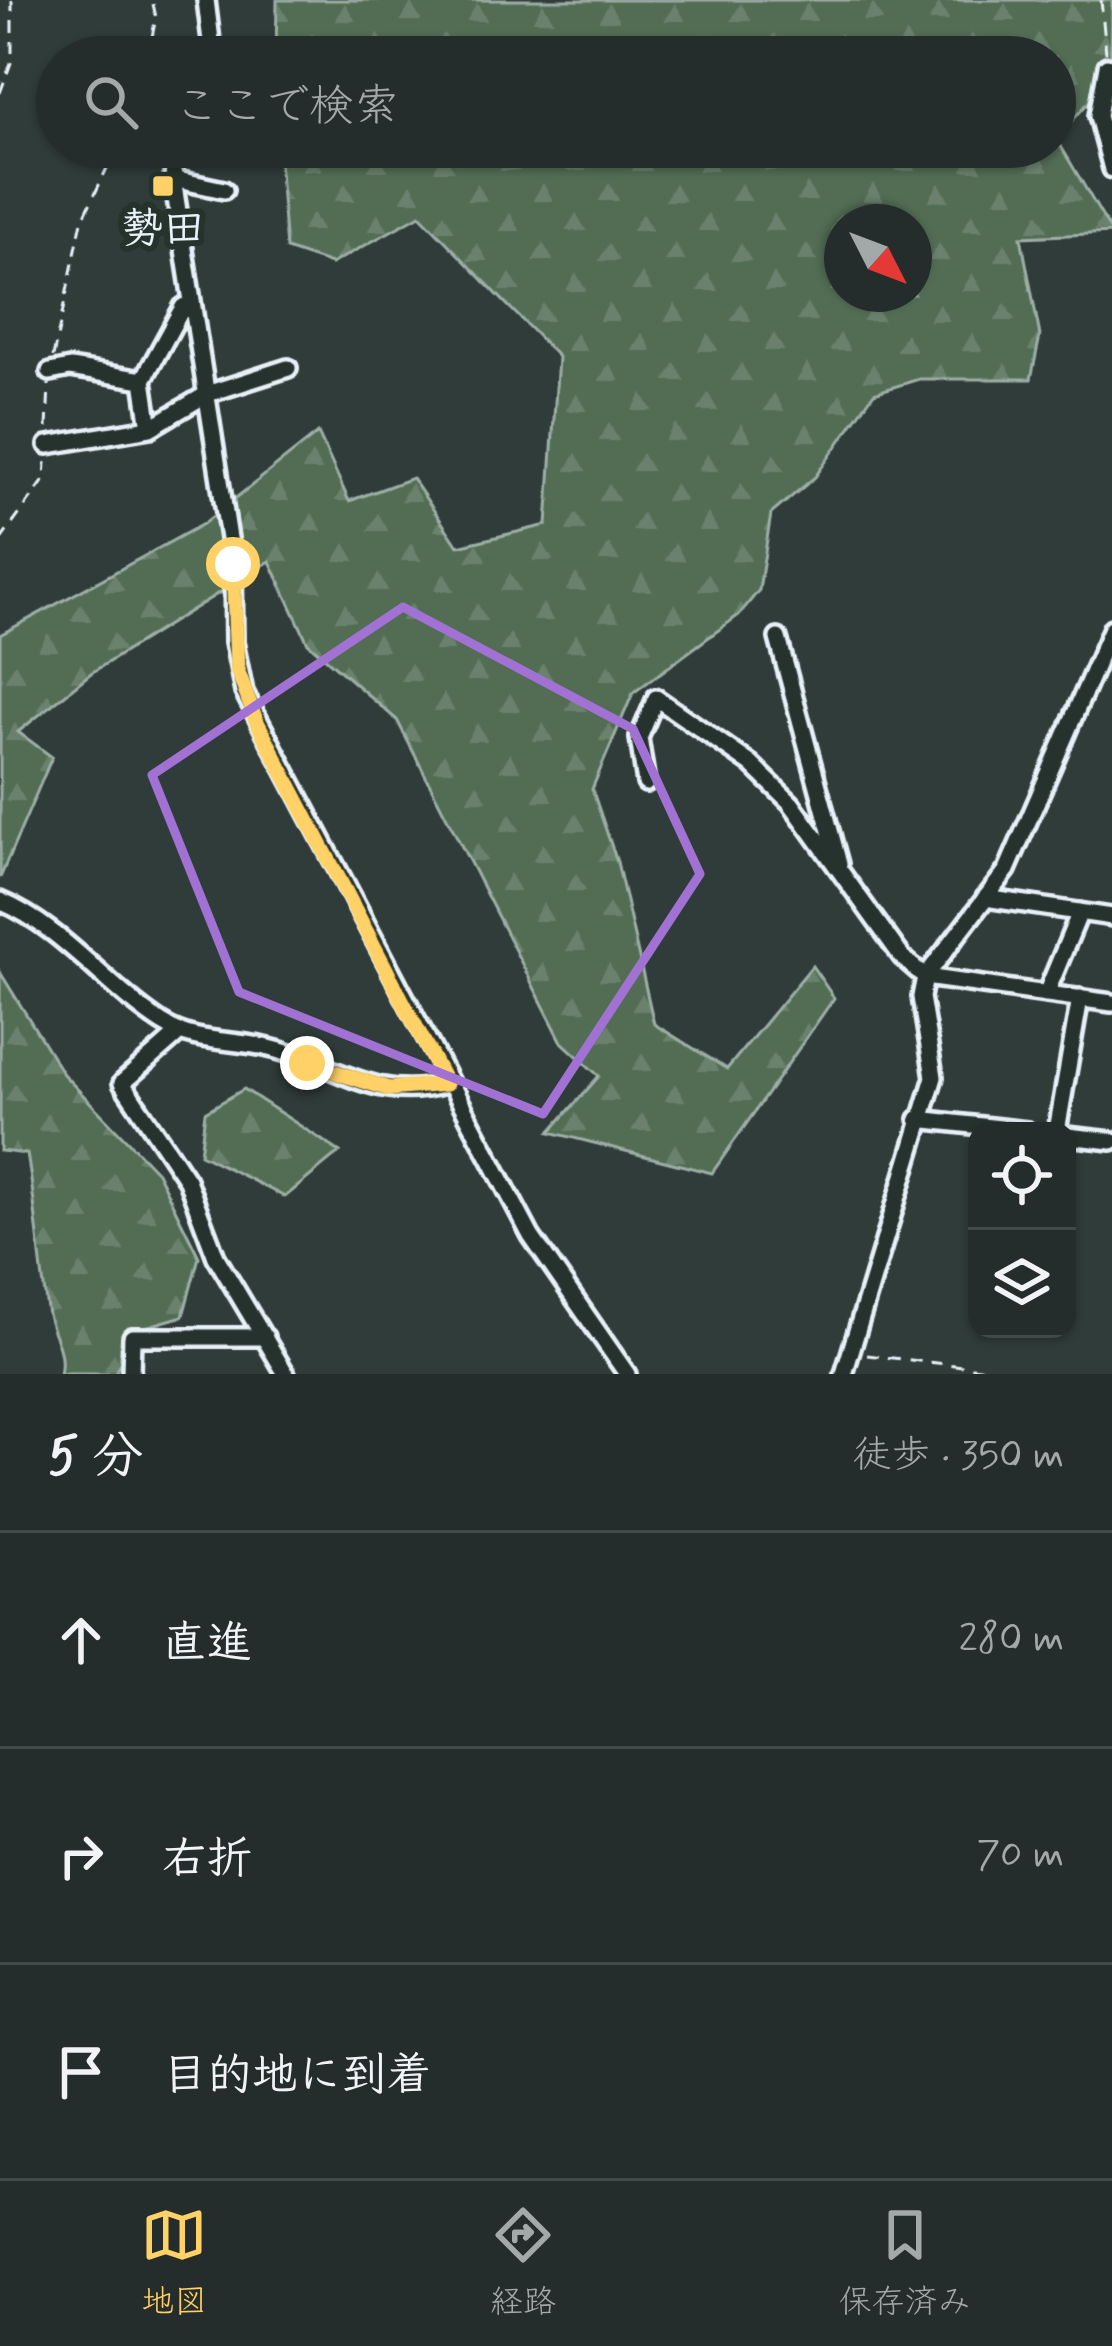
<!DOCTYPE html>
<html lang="ja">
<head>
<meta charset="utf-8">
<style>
  :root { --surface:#242d2c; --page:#303938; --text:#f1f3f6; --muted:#a3a8a9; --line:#414948; --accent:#ffd166 }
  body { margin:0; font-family:Mynerve,"Klee One",sans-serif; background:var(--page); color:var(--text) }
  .controls { position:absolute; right:36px; bottom:36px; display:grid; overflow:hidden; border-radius:24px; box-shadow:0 3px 9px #0004 }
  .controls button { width:108px; height:108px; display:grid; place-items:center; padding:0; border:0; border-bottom:3px solid var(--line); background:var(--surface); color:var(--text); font:60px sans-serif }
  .compass { position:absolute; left:824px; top:204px; width:108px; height:108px; border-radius:50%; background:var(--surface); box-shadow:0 3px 9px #0004; rotate:132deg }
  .stop { position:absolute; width:36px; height:36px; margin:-27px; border:9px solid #ffd166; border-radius:50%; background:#fff }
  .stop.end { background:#ffd166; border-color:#fff; box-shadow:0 3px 12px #0008 }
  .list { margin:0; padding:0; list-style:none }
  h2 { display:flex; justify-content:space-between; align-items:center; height:156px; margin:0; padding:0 48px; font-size:51px }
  h2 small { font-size:39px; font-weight:400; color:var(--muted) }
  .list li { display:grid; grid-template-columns:78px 1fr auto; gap:36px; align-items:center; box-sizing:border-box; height:216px; padding:0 48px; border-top:3px solid var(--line) }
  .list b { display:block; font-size:45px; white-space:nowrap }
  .list em { font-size:39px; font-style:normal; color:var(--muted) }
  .icon { flex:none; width:66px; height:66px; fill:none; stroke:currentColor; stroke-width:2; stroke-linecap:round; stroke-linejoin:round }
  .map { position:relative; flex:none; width:1112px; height:1374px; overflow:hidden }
  .search { position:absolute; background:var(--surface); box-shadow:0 3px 9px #0004; left:36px; right:36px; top:36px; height:132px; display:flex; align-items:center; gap:30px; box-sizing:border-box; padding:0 42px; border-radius:66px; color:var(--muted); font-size:45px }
  .sheet { height:804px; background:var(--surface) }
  nav { display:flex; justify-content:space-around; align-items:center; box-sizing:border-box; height:168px; border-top:3px solid var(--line); background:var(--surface); font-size:33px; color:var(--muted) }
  nav a { display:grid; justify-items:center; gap:6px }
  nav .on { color:var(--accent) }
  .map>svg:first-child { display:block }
</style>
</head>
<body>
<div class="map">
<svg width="1112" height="1374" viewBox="0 0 1112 1374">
  <defs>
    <pattern id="forest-firs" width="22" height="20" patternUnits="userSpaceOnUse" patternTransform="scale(3)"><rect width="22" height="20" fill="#526d54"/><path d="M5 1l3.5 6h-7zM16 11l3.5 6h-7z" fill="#6b826d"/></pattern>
  </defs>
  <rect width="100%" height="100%" fill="#303c3a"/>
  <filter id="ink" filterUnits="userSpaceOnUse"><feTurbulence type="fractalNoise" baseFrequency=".00833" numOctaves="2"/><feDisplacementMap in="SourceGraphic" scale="24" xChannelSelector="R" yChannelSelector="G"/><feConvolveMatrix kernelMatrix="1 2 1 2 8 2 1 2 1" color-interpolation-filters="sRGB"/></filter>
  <g filter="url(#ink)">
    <path fill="url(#forest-firs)" stroke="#9dafa6" stroke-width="3" fill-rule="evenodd" d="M 277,0 L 1112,0 C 1112,84 1112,77 1056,138 L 1112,233 L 1021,237 L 1040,336 L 1031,379 L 919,379 L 874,393 L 815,477 L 771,514 L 759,590 L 739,615 L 633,693 L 592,789 L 617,862 L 654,1024 L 727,1069 L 812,966 L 834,998 L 712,1173 L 550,1132 L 599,1076 L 562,1042 L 397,720 L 308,643 L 270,561 L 91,673 L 18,732 L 52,757 L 0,878 L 0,635 L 203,524 L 318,433 L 349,501 L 412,478 L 458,546 L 547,525 L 558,357 L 420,215 L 331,264 L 286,249 L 278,147 L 1055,147 L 1055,57 L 276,57 ZM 842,222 L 914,222 L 914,294 L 842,294 Z
      M 0,972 L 63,1074 L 157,1172 L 199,1257 L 183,1316 L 135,1330 L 115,1374 L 60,1374 C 66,1350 50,1332 47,1309 C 39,1257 36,1206 27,1154 L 0,1151 Z
      M 244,1089 L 340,1152 L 285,1197 L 200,1154 L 205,1112 Z"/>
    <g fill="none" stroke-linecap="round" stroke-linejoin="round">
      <defs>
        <path id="minor" d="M 206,0 L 213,57
          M 1112,67 L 1107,66 L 1098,116 L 1112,169
          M 176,147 L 173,179 L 233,564 L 234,642 L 244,692 L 531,1236 L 627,1374
          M 173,179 L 224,190
          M 50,372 L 70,368 L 143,380
          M 150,428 L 143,380 L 183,307 L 192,302
          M 48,445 L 150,428 L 207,394 L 288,368
          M 778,638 L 839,864
          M 646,783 L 639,738 L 656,698 L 751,764 L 791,803 L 902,957 L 925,977 L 1112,1003
          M 985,898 L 1112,917
          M 0,901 C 64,928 105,986 162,1023 C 195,1044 233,1039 269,1048 C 335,1063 373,1104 446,1084
          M 1046,994 L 1080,912
          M 179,1033 L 122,1083 L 187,1180 L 216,1257 L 286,1374
          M 918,1119 L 1027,1131
          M 1057,1131 L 1080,998
          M 1067,1136 L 1112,1141
          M 131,1374 L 132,1337 L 265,1337
          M 844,1374 L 934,1077 L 921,997 L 925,977 L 1007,870 L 1112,628"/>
      </defs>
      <use href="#minor" stroke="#e8f1f8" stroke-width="24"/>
      <path stroke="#e8f1f8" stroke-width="3" stroke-dasharray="12 9" stroke-linecap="butt" d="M 1101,0 L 1106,53
        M 148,57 L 156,17 L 152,0
        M 0,93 L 12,60 L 12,0
        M 53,357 L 82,221 L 117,147
        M 47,428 L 49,384
        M 0,541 L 45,479 L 46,462
        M 867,1355 L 1032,1374"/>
      <use href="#minor" stroke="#26332d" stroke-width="15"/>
    </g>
  </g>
  <g fill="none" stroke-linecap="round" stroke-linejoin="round" filter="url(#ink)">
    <path stroke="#ffd166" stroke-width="15" d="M 233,564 L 237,669 L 256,720 L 446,1084 L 389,1089 L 307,1063"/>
  </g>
  <path fill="none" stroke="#a171d3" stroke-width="9" stroke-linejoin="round" d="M 403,607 L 633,729 L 700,874 L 543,1114 L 239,992 L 152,775 Z"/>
  <rect fill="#ffd166" stroke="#26332d" stroke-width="4.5" x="151" y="174" width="24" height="24" rx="6"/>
  <g text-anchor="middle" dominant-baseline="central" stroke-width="12" stroke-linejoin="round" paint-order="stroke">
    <g font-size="42" font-weight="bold" fill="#e8f1f8" stroke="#26332d">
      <text x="163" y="230">勢田</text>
    </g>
  </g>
</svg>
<div class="controls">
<button><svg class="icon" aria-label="locate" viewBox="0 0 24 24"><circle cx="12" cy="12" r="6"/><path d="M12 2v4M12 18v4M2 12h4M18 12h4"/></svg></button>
<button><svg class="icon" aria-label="layers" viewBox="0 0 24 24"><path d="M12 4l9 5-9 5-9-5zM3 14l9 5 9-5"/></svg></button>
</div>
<svg class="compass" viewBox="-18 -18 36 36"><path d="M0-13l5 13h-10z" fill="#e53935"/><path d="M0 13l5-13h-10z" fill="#a3a8a9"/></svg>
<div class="stop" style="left:233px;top:564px"></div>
<div class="stop end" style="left:307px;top:1063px"></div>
<div class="search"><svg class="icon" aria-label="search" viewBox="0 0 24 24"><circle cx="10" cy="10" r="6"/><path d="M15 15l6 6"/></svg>ここで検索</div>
</div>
<section class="sheet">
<h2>5 分<small>徒歩 · 350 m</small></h2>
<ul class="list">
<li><svg class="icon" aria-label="ahead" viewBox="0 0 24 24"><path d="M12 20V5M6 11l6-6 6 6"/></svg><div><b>直進</b></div><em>280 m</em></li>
<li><svg class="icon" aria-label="right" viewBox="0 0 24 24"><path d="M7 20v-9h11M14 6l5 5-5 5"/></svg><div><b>右折</b></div><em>70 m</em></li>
<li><svg class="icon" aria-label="arrive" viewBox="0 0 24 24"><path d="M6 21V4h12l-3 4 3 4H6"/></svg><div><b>目的地に到着</b></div></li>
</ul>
</section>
<nav>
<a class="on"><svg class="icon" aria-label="map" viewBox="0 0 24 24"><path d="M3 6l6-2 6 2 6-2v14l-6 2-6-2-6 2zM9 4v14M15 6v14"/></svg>地図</a>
<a><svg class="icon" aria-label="directions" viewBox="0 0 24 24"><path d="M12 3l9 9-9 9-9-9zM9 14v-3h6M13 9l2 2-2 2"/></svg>経路</a>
<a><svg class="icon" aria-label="saved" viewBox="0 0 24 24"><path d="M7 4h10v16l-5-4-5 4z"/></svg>保存済み</a>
</nav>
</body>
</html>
